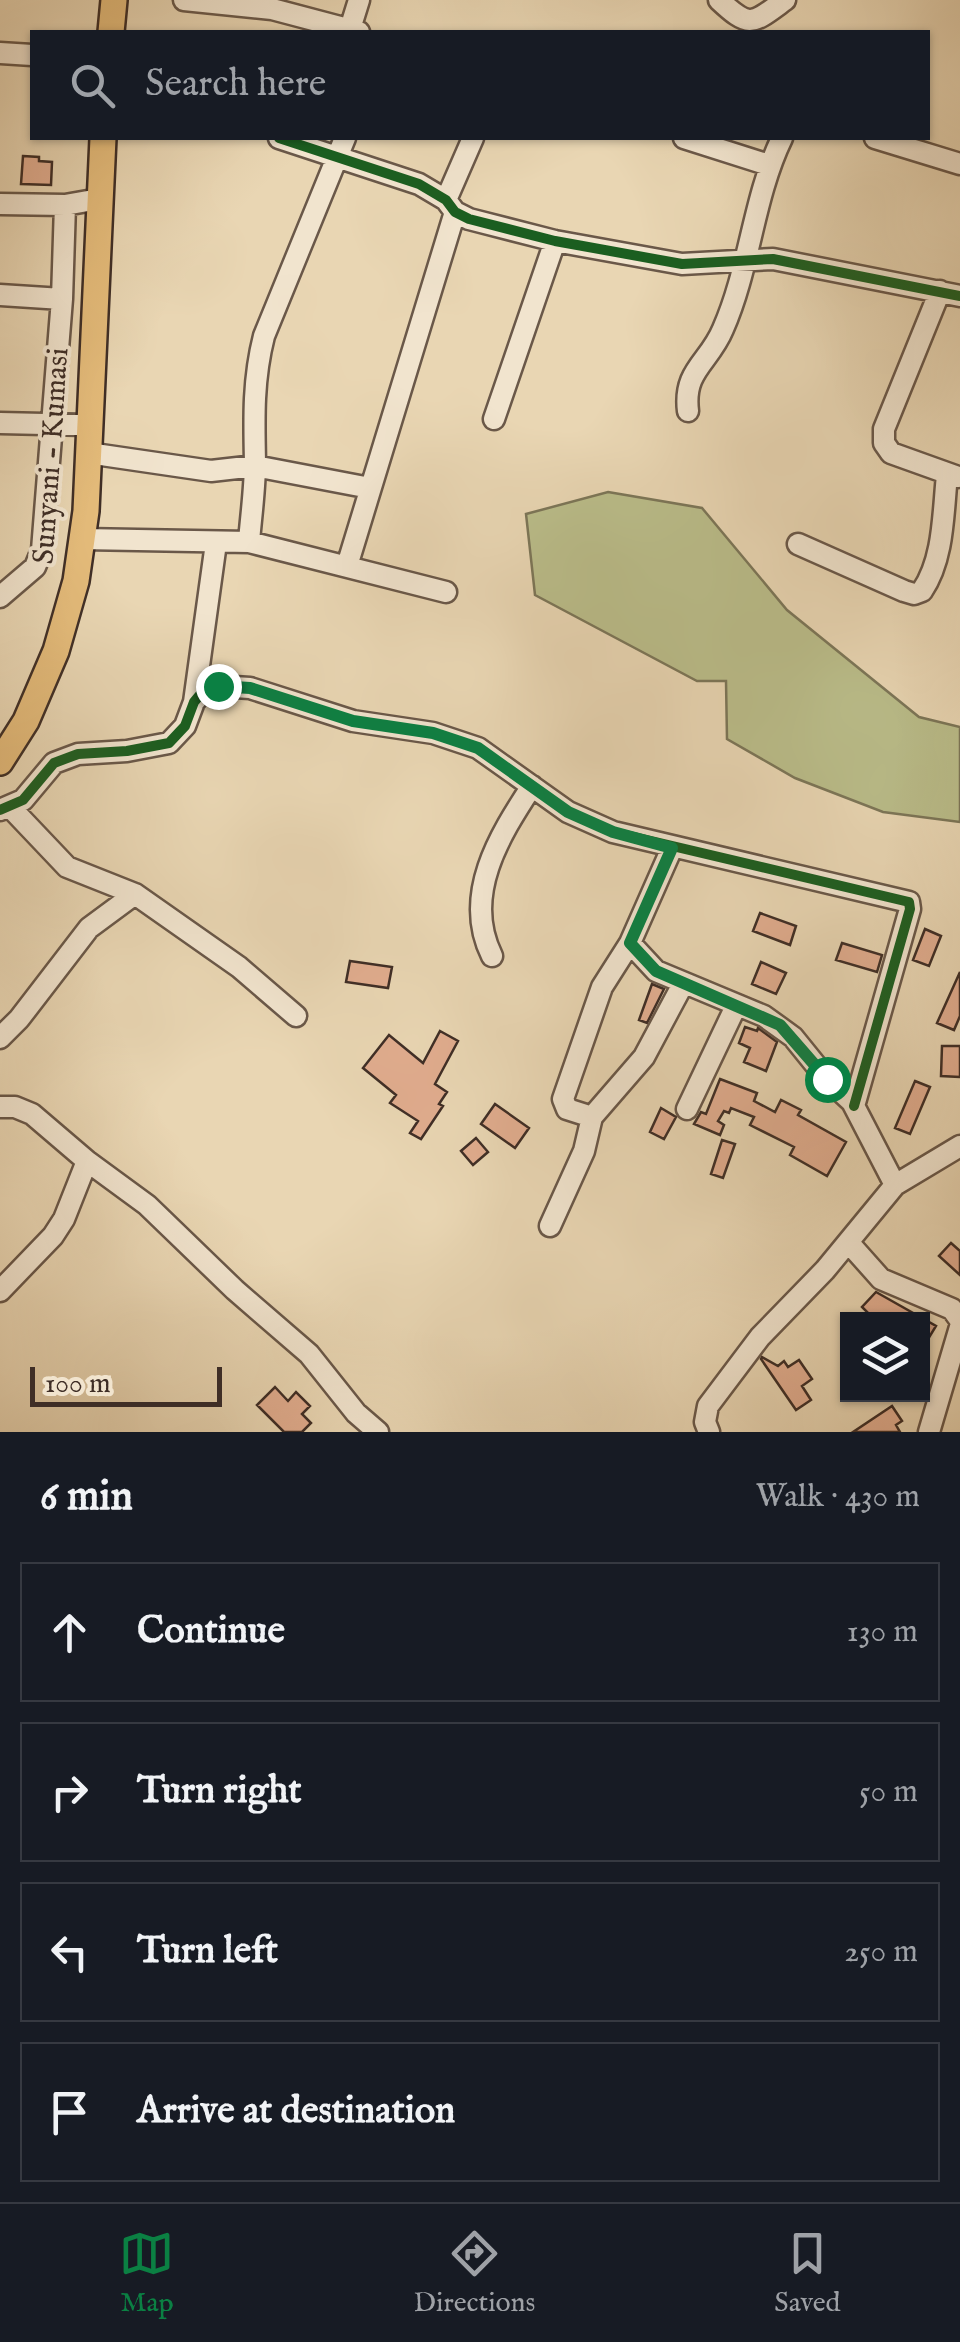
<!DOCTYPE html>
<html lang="en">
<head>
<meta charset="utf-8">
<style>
  :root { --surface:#171b24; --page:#242831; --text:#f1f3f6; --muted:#9ea1a6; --line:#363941; --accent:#0b8043 }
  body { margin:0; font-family:"IM FELL English",serif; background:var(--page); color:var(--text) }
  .controls { position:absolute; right:30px; bottom:30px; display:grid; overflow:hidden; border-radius:0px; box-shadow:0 2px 8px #0004 }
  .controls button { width:90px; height:90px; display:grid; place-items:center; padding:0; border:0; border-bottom:2px solid var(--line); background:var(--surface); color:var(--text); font:50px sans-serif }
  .scale { position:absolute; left:30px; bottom:25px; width:192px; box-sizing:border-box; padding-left:10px; border:5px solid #3f2e26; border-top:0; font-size:28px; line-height:35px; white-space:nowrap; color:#3f2e26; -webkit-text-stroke:8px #f1e4ce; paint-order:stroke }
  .stop { position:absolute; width:30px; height:30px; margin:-22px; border:8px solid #0b8043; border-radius:50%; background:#fff }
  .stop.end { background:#0b8043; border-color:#fff; box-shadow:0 2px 10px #0008 }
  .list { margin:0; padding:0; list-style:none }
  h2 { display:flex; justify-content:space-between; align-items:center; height:130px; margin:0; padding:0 40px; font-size:42px }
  h2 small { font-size:32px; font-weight:400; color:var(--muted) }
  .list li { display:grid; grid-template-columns:65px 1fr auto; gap:30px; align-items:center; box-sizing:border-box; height:140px; margin:0 20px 20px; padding:0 20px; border:2px solid var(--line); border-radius:0px }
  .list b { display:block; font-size:38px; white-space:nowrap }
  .list em { font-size:32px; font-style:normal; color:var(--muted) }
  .icon { flex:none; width:55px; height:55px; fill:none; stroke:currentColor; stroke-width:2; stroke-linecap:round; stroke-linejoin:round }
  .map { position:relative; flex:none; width:960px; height:1432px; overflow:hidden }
  .search { position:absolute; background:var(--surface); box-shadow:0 2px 8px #0004; left:30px; right:30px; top:30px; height:110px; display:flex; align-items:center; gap:25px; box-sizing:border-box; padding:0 35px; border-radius:0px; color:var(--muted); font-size:38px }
  .sheet { height:770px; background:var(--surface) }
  nav { display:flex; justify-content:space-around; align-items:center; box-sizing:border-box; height:140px; border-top:2px solid var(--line); background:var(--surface); font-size:28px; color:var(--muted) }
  nav a { display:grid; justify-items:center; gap:5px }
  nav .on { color:var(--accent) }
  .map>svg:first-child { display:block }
</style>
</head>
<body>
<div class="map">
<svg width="960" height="1432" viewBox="0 0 960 1432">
  <rect width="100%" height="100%" fill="#e9d6b3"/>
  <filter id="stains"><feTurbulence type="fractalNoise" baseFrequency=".002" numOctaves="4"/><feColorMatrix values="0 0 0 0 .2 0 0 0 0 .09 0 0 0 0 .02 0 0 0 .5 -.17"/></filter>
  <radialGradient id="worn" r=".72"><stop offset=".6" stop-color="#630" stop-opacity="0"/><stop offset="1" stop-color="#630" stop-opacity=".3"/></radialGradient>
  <path fill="#babd8a" stroke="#7c7658" stroke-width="2.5" d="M 608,492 L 702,508 L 787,610 L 919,717 L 960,727 L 960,822 L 883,812 L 795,778 L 727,739 L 726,681 L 697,681 L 535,595 L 526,514 Z"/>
  <path fill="#e1ad8f" stroke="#3f2e26" stroke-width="2.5" d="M 23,156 L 39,157 L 39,161 L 52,162 L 51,185 L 21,184 Z
    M 760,913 L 796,926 L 790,945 L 753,931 Z
    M 925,929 L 941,936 L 929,966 L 913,960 Z
    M 842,943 L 882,955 L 877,972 L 836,960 Z
    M 350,961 L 392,967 L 388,988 L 346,982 Z
    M 761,962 L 786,973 L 776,994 L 752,984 Z
    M 960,972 L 960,1016 L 954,1030 L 937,1023 Z
    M 652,984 L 664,989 L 647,1023 L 639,1020 Z
    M 745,1027 L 757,1031 L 758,1028 L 777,1042 L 766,1071 L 744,1062 L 750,1048 L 739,1043 Z
    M 440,1031 L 458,1041 L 435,1084 L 447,1092 L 439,1104 L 443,1106 L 421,1139 L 410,1133 L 418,1121 L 390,1103 L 396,1095 L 363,1068 L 389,1035 L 423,1063 Z
    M 942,1046 L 960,1046 L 960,1077 L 941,1076 Z
    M 720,1079 L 757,1093 L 754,1101 L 775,1112 L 781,1100 L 801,1110 L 798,1115 L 846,1142 L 827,1176 L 790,1155 L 794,1147 L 750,1125 L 754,1117 L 731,1108 L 729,1113 L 724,1111 L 718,1121 L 724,1125 L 720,1135 L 694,1124 L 701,1112 L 706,1114 Z
    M 915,1081 L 930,1087 L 910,1134 L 895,1128 Z
    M 495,1104 L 529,1128 L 515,1148 L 481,1124 Z
    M 661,1108 L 676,1117 L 664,1139 L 650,1132 Z
    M 476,1138 L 488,1152 L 473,1165 L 461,1151 Z
    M 722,1140 L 735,1144 L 723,1178 L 711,1174 Z
    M 951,1243 L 960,1251 L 960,1275 L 939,1256 Z
    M 876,1292 L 936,1326 L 922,1349 L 922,1320 L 875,1320 L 862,1307 Z
    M 762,1357 L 778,1366 L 784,1361 L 788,1367 L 799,1360 L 812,1379 L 802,1386 L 811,1400 L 796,1410 L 761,1359 Z
    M 275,1387 L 288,1401 L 296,1392 L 310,1406 L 302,1414 L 311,1423 L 302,1432 L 284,1432 L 257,1405 Z
    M 892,1406 L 902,1421 L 896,1425 L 900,1432 L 853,1432 Z"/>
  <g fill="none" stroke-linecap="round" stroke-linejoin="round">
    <defs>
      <path id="minor" d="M 184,0 L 272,9 L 359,32
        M 719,0 C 750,29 752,24 785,0
        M 350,29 L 359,0
        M 0,53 L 32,55
        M 279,138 L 419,184 L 446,200 L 455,212 L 469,219 L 555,241 L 682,264 L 773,259 L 960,296
        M 684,138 L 769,165
        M 875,138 L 960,164
        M 446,200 L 473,138
        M 0,204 L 65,205 L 99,199
        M 940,291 L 884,429 L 884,443 L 891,453 L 958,477
        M 0,295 L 62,299
        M 688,411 C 683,370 709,363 723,329 C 750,268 753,198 782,138
        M 494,419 L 555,241
        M 0,423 L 88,425
        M 88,453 L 211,471 L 255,466 L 370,488
        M 82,539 L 249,542 L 446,592
        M 249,542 C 251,516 255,489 255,462 C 254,418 253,379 264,336 L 345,138
        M 798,544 L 904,591 L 914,594 L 922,591 C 944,559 943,513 947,475
        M 347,566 L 455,212
        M 0,597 L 35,567 L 42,550 L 62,299 L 65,205
        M 194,702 L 216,543
        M 11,808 L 67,867 L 135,894 L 239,967 L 296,1016
        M 0,810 L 23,800 L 54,763 L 78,754 L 127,751 L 169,743 L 185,726 L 194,702 L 204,690 L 218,686 L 250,688 L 353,721 L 433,733 L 478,748 L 568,812 L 613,832 L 909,902 L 910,909 L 854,1106
        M 672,848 L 630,943 L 656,971 L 764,1016 L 793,1037 L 827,1079 L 852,1102 L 895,1185
        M 492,956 C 462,896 499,836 532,786
        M 0,1038 L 19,1019 L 89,928 L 135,894
        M 0,1107 L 15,1107 L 32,1114 L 87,1161 L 147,1205 L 235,1290 L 309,1354 L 356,1413 L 378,1432
        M 687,1109 L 736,1006
        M 592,1117 L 567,1109 L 563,1099 L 602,987 L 630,943
        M 550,1226 L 584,1151 L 592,1117 L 644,1057 L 683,984
        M 848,1242 L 881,1279 L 952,1309 L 960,1320
        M 0,1291 L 53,1236 L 64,1219 L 87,1161
        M 709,1432 L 705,1422 L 708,1406 L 760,1337 L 825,1270 L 895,1185 L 960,1146
        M 929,1432 L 960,1327"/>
      <path id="major" d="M 111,32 L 114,0
        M 0,762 L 26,721 L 56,651 L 76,581 L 86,511 L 103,138"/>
    </defs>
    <use href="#minor" stroke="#6a5849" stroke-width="25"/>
    <use href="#major" stroke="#3f2e26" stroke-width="30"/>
    <use href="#minor" stroke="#f1e4ce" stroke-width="20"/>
    <use href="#major" stroke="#e4bb7a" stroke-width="25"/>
    <defs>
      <path id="cycleway" d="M 279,138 L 419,184 L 446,200 L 455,212 L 469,219 L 555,241 L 682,264 L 773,259 L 960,296
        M 0,810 L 23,800 L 54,763 L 78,754 L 127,751 L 169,743 L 185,726 L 194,702 L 204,690 L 218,686 L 250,688 L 353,721 L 433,733 L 478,748 L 568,812 L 613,832 L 909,902 L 910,909 L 854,1106"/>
    </defs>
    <use href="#cycleway" stroke="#f1e4ce" stroke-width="16"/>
    <use href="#cycleway" stroke="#1b5e20" stroke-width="10"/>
  </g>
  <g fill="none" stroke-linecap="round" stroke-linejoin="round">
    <path stroke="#0b8043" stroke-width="12" d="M 218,686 L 250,688 L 353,721 L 433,733 L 478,748 L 568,812 L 613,832 L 672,848 L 630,943 L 656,971 L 780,1025 L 827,1079"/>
  </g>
  <g text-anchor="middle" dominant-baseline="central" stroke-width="8" stroke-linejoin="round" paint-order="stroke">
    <g font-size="30" fill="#3f2e26" stroke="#f1e4ce">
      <text transform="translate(52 456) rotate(-86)">Sunyani - Kumasi</text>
    </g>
  </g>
  <rect width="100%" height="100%" filter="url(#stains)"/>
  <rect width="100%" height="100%" fill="url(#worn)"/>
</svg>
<div class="controls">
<button><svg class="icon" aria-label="layers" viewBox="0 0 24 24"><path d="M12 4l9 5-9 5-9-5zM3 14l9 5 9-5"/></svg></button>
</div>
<div class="scale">100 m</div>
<div class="stop" style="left:827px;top:1079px"></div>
<div class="stop end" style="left:218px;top:686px"></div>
<div class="search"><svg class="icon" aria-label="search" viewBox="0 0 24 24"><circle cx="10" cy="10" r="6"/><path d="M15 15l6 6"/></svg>Search here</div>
</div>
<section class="sheet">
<h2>6 min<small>Walk · 430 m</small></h2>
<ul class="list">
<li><svg class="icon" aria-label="ahead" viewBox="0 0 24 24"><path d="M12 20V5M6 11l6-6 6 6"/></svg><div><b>Continue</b></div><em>130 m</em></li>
<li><svg class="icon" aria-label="right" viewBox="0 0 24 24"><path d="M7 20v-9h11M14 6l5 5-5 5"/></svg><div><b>Turn right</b></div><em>50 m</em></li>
<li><svg class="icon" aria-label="left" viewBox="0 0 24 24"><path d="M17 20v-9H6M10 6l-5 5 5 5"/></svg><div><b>Turn left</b></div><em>250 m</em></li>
<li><svg class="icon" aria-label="arrive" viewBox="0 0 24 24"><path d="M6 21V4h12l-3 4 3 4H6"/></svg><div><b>Arrive at destination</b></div></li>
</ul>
</section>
<nav>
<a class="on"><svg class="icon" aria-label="map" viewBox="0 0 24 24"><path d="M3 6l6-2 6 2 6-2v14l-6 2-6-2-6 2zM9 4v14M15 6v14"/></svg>Map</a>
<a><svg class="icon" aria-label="directions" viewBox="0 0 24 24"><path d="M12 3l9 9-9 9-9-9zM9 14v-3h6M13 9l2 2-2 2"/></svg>Directions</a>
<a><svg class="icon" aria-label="saved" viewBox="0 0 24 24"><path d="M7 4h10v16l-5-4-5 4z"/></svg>Saved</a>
</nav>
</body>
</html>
